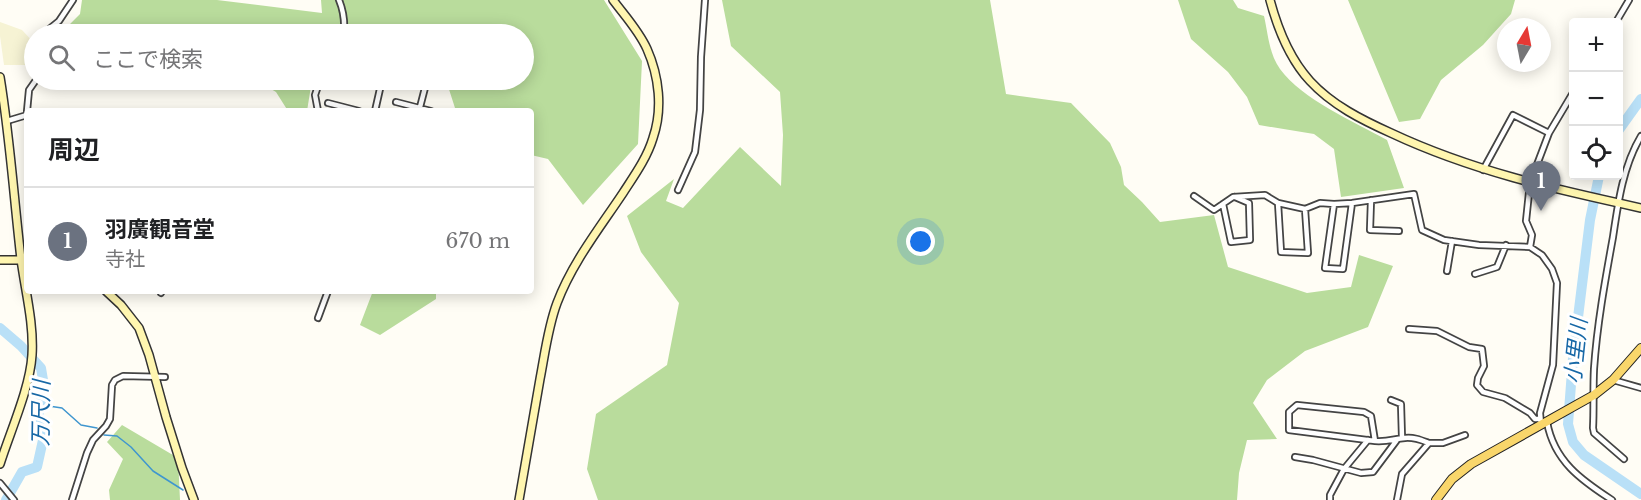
<!DOCTYPE html>
<html lang="ja">
<head>
<meta charset="utf-8">
<style>
  :root { --surface:#fff; --page:#f2f2f2; --text:#202124; --muted:#757577; --line:#e0e0e0; --accent:#1a73e8 }
  body { margin:0; font-family:"Libre Baskerville","Noto Sans JP",serif; background:var(--page); color:var(--text) }
  .controls { position:absolute; right:18px; top:18px; display:grid; overflow:hidden; border-radius:6px; box-shadow:0 3px 15px #0003 }
  .controls button { width:54px; height:54px; display:grid; place-items:center; padding:0; border:0; border-bottom:2px solid var(--line); background:var(--surface); color:var(--text); font:30px sans-serif }
  .compass { position:absolute; left:1497px; top:18px; width:54px; height:54px; border-radius:50%; background:var(--surface); box-shadow:0 3px 15px #0003; rotate:10deg }
  .you { position:absolute; left:921px; top:242px; width:21px; height:21px; margin:-15px; border:4px solid #fff; border-radius:50%; background:#1a73e8; box-shadow:0 0 0 9px #1a73e833 }
  .badge { display:grid; place-items:center; width:39px; height:39px; border-radius:50%; background:var(--accent); color:#fff; font-size:20px; font-weight:700 }
  .pin { position:absolute; translate:-50% -50px; filter:drop-shadow(0 2px 3px #0008) }
  .pin::after { content:''; position:absolute; top:32px; width:21px; height:18px; background:inherit; clip-path:polygon(0 0,100% 0,50% 100%) }
  .list { margin:0; padding:0; list-style:none }
  h2 { display:flex; justify-content:space-between; align-items:center; height:78px; margin:0; padding:0 24px; font-size:26px }
  h2 small { font-size:20px; font-weight:400; color:var(--muted) }
  .list li { display:grid; grid-template-columns:39px 1fr auto; gap:18px; align-items:center; box-sizing:border-box; height:108px; padding:0 24px; border-top:2px solid var(--line) }
  .list b { display:block; font-size:22px; white-space:nowrap }
  .list p { margin:0; font-size:20px; white-space:nowrap; color:var(--muted) }
  .list em { font-size:20px; font-style:normal; color:var(--muted) }
  .icon { flex:none; width:33px; height:33px; fill:none; stroke:currentColor; stroke-width:2; stroke-linecap:round; stroke-linejoin:round }
  .map { position:relative; flex:none; width:1641px; height:500px; overflow:hidden }
  .search { position:absolute; background:var(--surface); box-shadow:0 3px 15px #0003; left:24px; top:24px; width:510px; height:66px; display:flex; align-items:center; gap:15px; box-sizing:border-box; padding:0 21px; border-radius:33px; color:var(--muted); font-size:22px }
  .panel { position:absolute; background:var(--surface); box-shadow:0 3px 15px #0003; left:24px; top:108px; width:510px; height:186px; border-radius:6px }
  .map>svg:first-child { display:block }
</style>
</head>
<body>
<div class="map">
<svg width="1641" height="500" viewBox="0 0 1641 500">
  <rect width="100%" height="100%" fill="#fffdf5"/>
  <path fill="#f6f3d4" d="M 0,22 L 22,30 L 34,43 L 34,65 L 4,65 L 0,36 Z"/>
  <path fill="#b9dc9c" d="M 82,0 L 217,0 L 322,13 L 321,0 L 604,0 L 642,61 L 638,144 L 583,205 L 548,159 L 531,155 L 531,111 L 455,111 L 455,108 L 446,80 L 524,80 L 524,34 L 69,34 L 68,26 L 80,14 Z
    M 722,0 L 990,0 L 1006,94 L 1071,103 L 1110,143 L 1121,167 L 1124,185 L 1142,202 L 1160,222 L 1214,215 L 1228,267 L 1307,293 L 1351,287 L 1359,255 L 1393,266 L 1368,327 L 1305,351 L 1267,380 L 1253,403 L 1277,439 L 1247,440 L 1239,473 L 1237,500 L 598,500 L 587,469 L 596,414 L 667,365 L 679,303 L 641,252 L 627,216 L 674,179 L 666,201 L 683,208 L 740,147 L 781,186 L 783,135 L 780,92 L 731,46 Z
    M 1178,0 L 1233,0 L 1238,8 L 1264,16 C 1268,33 1269,54 1280,69 C 1302,99 1354,122 1387,140 L 1404,188 L 1341,197 L 1334,149 L 1314,134 L 1259,125 L 1247,97 L 1228,72 L 1191,39 Z
    M 1348,0 L 1515,0 L 1511,14 L 1483,45 L 1441,80 L 1420,119 L 1399,122 Z
    M 256,80 L 312,80 L 307,111 L 288,111 L 276,92 Z
    M 373,291 L 436,291 L 436,299 L 380,335 L 360,325 Z
    M 122,425 L 178,458 L 180,500 L 110,500 L 109,490 L 123,459 L 107,442 Z"/>
  <g fill="none" stroke-linecap="round" stroke-linejoin="round">
    <path stroke="#3f96cf" stroke-width="1.5" d="M 42,405 L 62,408 L 81,425 L 97,428
      M 104,435 L 117,436 L 131,447 L 153,471 L 183,490"/>
    <path stroke="#b9e0f7" stroke-width="10" d="M 1618,131 L 1641,99
      M 1599,176 L 1590,220 L 1573,358 L 1568,424 L 1573,442 L 1584,455 L 1641,494
      M 0,328 L 21,346 L 41,368 L 44,386 L 38,417 L 43,440 L 37,467 L 22,472 L 6,500"/>
    <defs>
      <path id="street" d="M 339,0 C 344,12 345,21 344,34
        M 1616,22 L 1629,0
        M 43,34 L 59,21 L 73,0
        M 396,102 L 431,111
        M 328,103 L 359,111
        M 27,111 L 29,90 L 36,80
        M 318,111 L 315,95 L 320,80
        M 375,111 L 382,80
        M 419,111 L 427,80
        M 7,121 L 27,115
        M 1483,170 L 1513,115 L 1549,133
        M 678,190 L 695,152 L 700,110 L 701,57 L 705,0
        M 1194,196 L 1214,210 L 1233,197 L 1265,195 L 1278,203 L 1305,209 L 1320,203 L 1334,204 L 1352,203 L 1414,194 L 1422,230 L 1444,240 L 1479,245 L 1530,247 L 1542,255 L 1552,269 L 1557,283 L 1553,365 L 1540,413 L 1541,424
        M 1371,200 L 1370,230 L 1399,231
        M 1278,203 L 1281,252 L 1308,253 L 1305,209
        M 1223,204 L 1231,242 L 1250,240 L 1249,203 L 1235,197
        M 1334,204 L 1325,268 L 1343,269 L 1352,203
        M 1530,247 L 1532,235 L 1526,221 L 1530,183 L 1549,133 L 1574,91
        M 1447,271 L 1452,241
        M 1475,274 L 1497,267 L 1506,245
        M 161,293 L 162,291
        M 318,318 L 328,291
        M 1409,329 L 1437,331 L 1469,347 L 1482,349 L 1484,366 L 1478,378 L 1477,385 L 1483,392 L 1505,398 L 1530,413 L 1535,419 L 1540,419
        M 1613,380 L 1641,388
        M 1391,400 L 1401,404 L 1402,438
        M 1547,422 C 1554,461 1581,480 1612,500
        M 1375,441 L 1371,416 L 1364,412 L 1297,405 L 1289,412 L 1289,430 L 1375,441 C 1387,442 1394,439 1405,438 C 1414,437 1421,440 1429,443 L 1402,474 L 1397,500
        M 1429,443 L 1443,443 L 1465,435
        M 1295,457 L 1313,460 L 1361,473 L 1373,472 L 1397,440
        M 1624,459 L 1594,433 L 1593,428 C 1594,408 1593,388 1594,369 C 1597,325 1605,281 1613,237 C 1618,203 1623,166 1641,136
        M 0,483 L 14,500
        M 72,500 L 87,453 L 93,440 L 106,426 L 110,419 L 112,385 L 115,380 L 123,376 L 165,377
        M 1330,500 L 1330,495 L 1344,469 L 1368,440"/>
      <path id="secondary" d="M 1270,0 C 1278,30 1289,58 1310,81 C 1332,105 1362,120 1391,133 C 1472,171 1554,189 1641,208
        M 0,77 C 10,138 14,199 21,259 C 25,290 34,323 32,355 C 30,388 10,432 0,464
        M 0,260 L 27,260
        M 106,291 L 121,305 L 139,328 L 149,355 L 166,417 L 182,468 L 194,500
        M 519,500 C 526,460 533,419 540,379 C 545,353 548,327 557,303 C 572,263 599,229 623,193 C 634,176 647,158 653,138 C 663,109 659,76 647,49 C 639,31 625,16 613,0"/>
      <path id="primary" d="M 1436,500 L 1452,479 L 1471,464 L 1594,395 L 1613,380 L 1641,348"/>
    </defs>
    <use href="#street" stroke="#444" stroke-width="8"/>
    <use href="#secondary" stroke="#333" stroke-width="10"/>
    <use href="#primary" stroke="#222" stroke-width="10"/>
    <use href="#street" stroke="#fff" stroke-width="4.5"/>
    <use href="#secondary" stroke="#fff6b0" stroke-width="7"/>
    <use href="#primary" stroke="#f9d66b" stroke-width="8"/>
  </g>
  <g text-anchor="middle" dominant-baseline="central" stroke-width="6" stroke-linejoin="round" paint-order="stroke">
    <g font-size="22" font-style="italic" fill="#1768a6" stroke="#fff">
      <text transform="translate(1576 351) rotate(-84)">小里川</text>
      <text transform="translate(41 413) rotate(-89)">万尺川</text>
    </g>
  </g>
</svg>
<div class="controls">
<button>+</button>
<button>−</button>
<button><svg class="icon" aria-label="locate" viewBox="0 0 24 24"><circle cx="12" cy="12" r="6"/><path d="M12 2v4M12 18v4M2 12h4M18 12h4"/></svg></button>
</div>
<svg class="compass" viewBox="-18 -18 36 36"><path d="M0-13l5 13h-10z" fill="#e53935"/><path d="M0 13l5-13h-10z" fill="#757577"/></svg>
<div class="you"></div>
<div class="pin badge" style="left:1541px;top:211px;background:#6b7280">1</div>
<div class="search"><svg class="icon" aria-label="search" viewBox="0 0 24 24"><circle cx="10" cy="10" r="6"/><path d="M15 15l6 6"/></svg>ここで検索</div>
<section class="panel">
<h2>周辺<small></small></h2>
<ul class="list">
<li><span class="badge" style="background:#6b7280">1</span><div><b>羽廣観音堂</b><p>寺社</p></div><em>670 m</em></li>
</ul>
</section>
</div>
</body>
</html>
